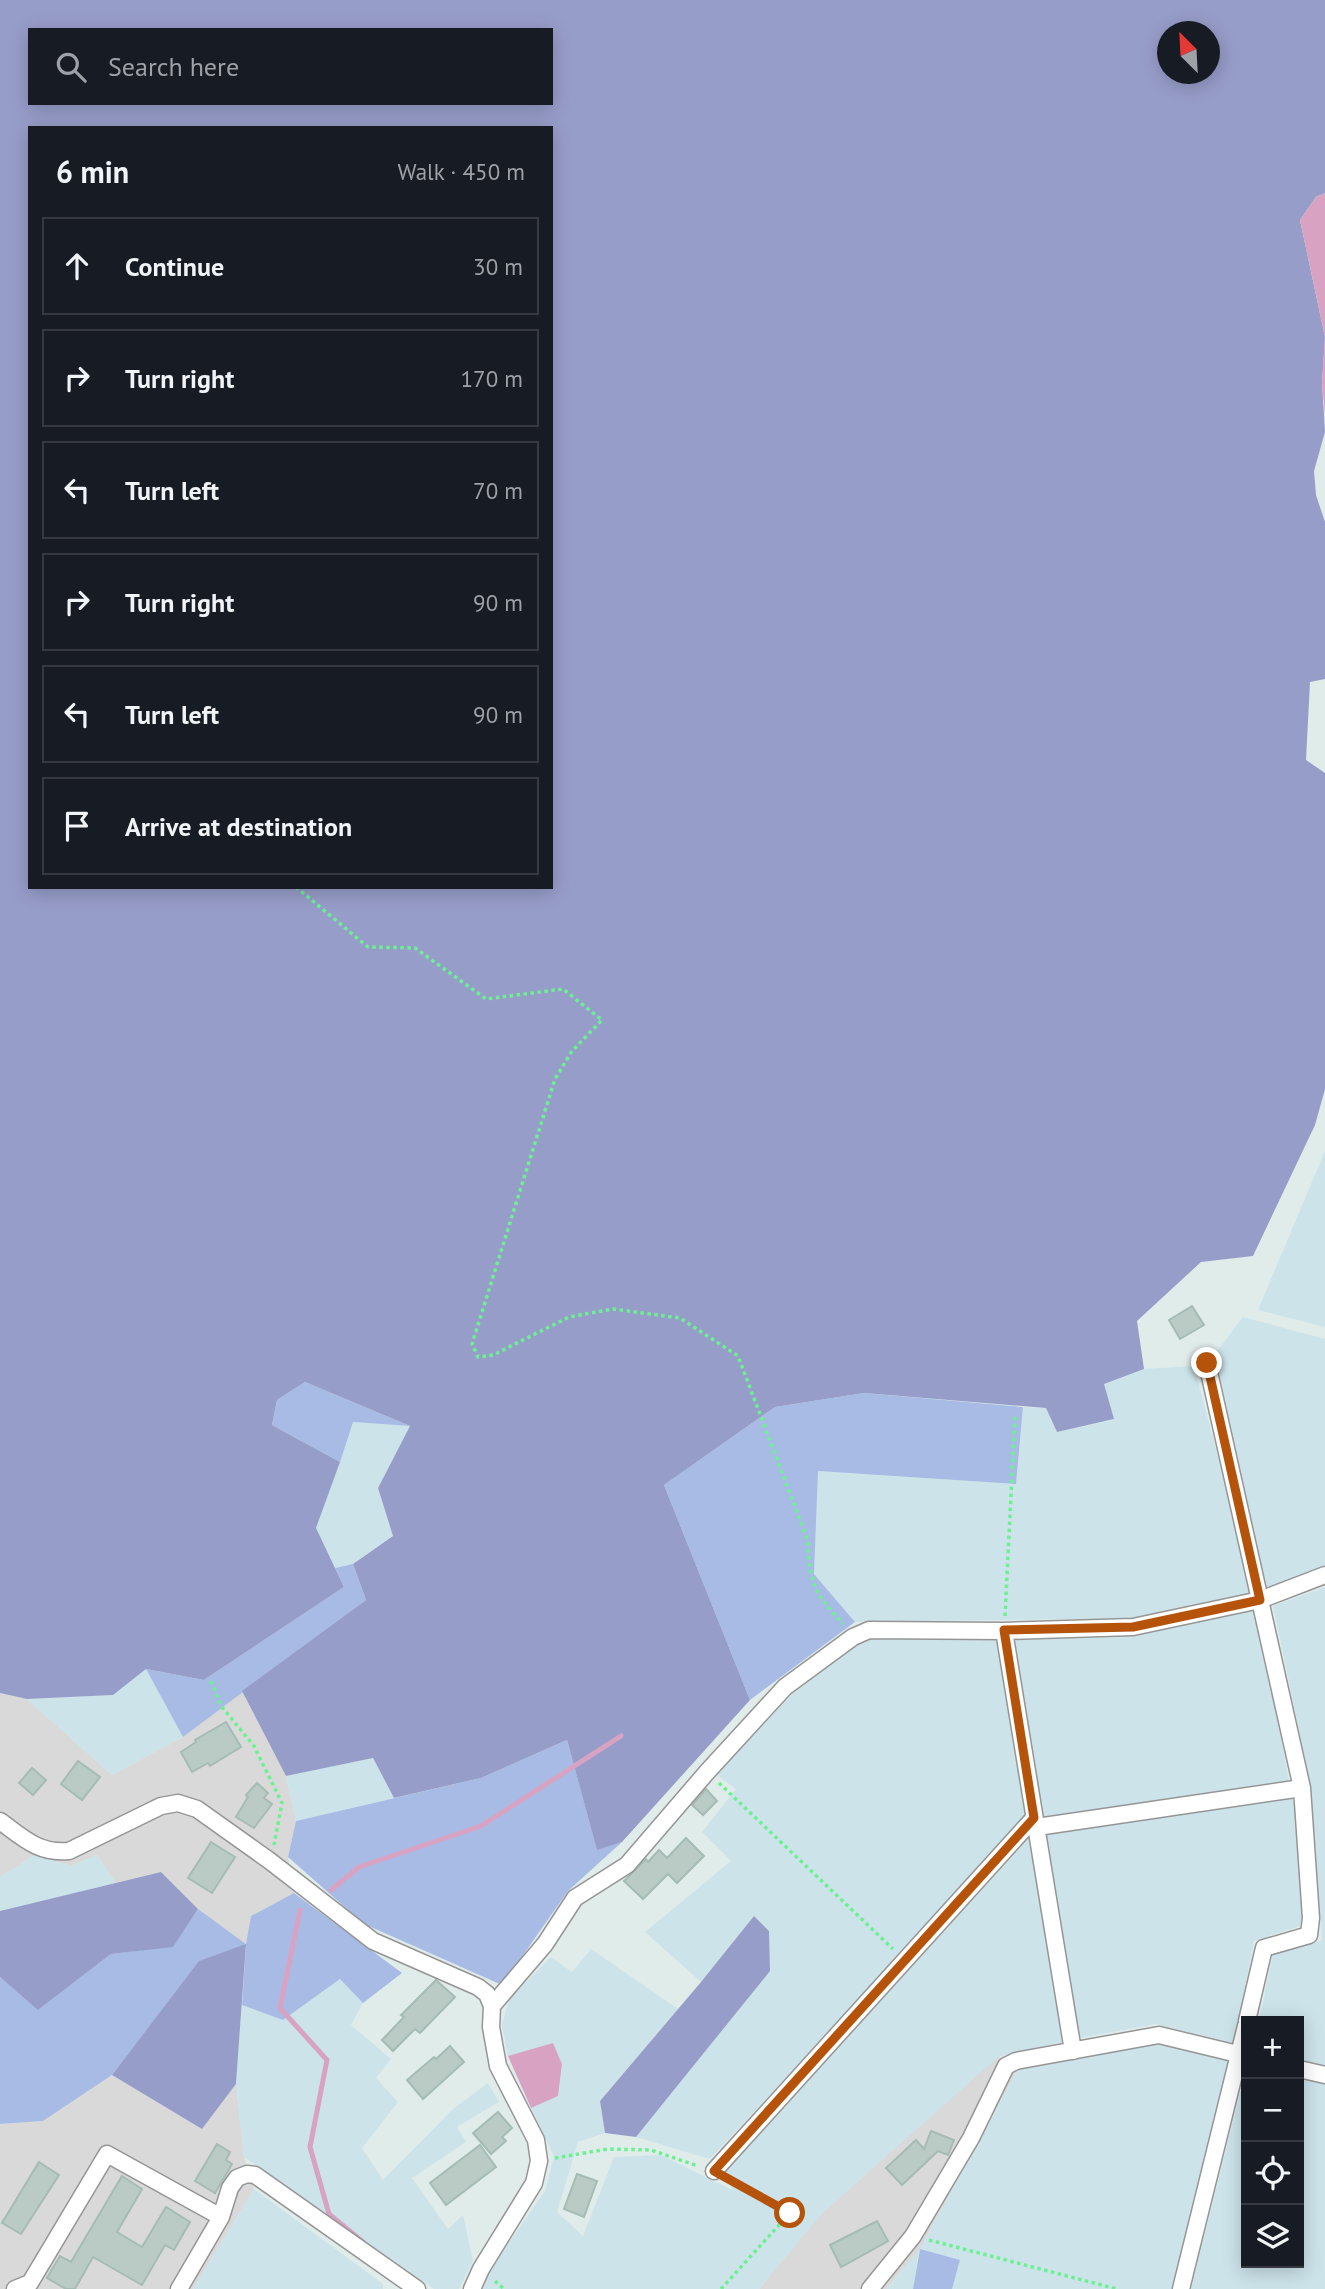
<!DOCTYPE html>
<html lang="en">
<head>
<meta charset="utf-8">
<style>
  :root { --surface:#171b24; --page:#20242c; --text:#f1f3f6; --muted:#9ea1a6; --line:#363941 }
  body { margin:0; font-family:"PT Sans",sans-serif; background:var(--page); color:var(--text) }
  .controls { position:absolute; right:21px; bottom:21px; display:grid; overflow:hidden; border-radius:0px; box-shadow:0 4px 18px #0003 }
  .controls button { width:63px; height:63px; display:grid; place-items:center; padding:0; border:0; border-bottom:2px solid var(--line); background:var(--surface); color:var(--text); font:35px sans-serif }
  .compass { position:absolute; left:1157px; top:21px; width:63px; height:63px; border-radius:50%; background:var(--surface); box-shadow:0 4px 18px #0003; rotate:336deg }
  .stop { position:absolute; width:21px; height:21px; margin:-16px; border:5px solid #b45309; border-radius:50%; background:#fff }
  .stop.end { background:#b45309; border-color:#fff; box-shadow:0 2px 7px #0008 }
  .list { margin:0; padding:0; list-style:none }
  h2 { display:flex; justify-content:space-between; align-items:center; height:91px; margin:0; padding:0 28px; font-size:30px }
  h2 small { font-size:23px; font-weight:400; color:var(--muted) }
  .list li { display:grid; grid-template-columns:46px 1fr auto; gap:21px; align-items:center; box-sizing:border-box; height:98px; margin:0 14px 14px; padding:0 14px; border:2px solid var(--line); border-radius:0px }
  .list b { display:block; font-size:26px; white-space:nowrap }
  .list em { font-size:23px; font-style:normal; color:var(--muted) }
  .icon { flex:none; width:38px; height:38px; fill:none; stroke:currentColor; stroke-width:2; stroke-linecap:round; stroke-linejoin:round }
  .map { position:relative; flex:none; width:1325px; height:2289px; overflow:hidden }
  .search { position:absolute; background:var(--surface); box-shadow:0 4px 18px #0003; left:28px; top:28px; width:525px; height:77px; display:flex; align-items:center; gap:18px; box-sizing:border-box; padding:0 24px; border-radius:0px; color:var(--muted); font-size:26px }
  .panel { position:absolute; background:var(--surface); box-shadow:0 4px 18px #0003; left:28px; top:126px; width:525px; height:763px; border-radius:0px }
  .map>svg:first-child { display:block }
</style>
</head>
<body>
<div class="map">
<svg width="1325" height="2289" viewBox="0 0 1325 2289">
  <rect width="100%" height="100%" fill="#e0ecea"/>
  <path fill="#d8d9d8" d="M 242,1691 L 286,1776 L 296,1821 L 288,1857 L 294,1893 L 251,1916 L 246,1944 L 198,1909 L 161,1872 L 116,1883 L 97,1855 L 71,1866 L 35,1855 L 0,1877 L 0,1693 L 27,1699 L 112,1775 L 183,1737 Z
    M 998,2056 L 1018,2069 L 920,2249 L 886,2289 L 759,2289 L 820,2215 Z
    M 112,2075 L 202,2129 L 236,2084 L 244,2157 L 254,2189 L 193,2289 L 0,2289 L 0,2124 L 43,2121 Z"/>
  <path fill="#cce3ea" d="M 1325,1151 L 1325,1327 L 1258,1310 Z
    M 1243,1317 L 1325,1339 L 1325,1565 L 1266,1590 L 1215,1354 Z
    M 1194,1366 L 1254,1592 L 1131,1618 L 855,1622 L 814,1574 L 817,1471 L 1016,1484 L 1023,1407 L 1046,1408 L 1057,1432 L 1114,1420 L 1104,1384 L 1144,1369 Z
    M 353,1422 L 410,1426 L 378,1488 L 393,1536 L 353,1564 L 335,1568 L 316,1528 Z
    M 1325,1587 L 1325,2067 L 1299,2060 L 1299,2021 L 1259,2021 L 1273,1954 L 1322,1940 L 1311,1786 L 1273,1606 Z
    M 1256,1609 L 1290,1786 L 1042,1820 L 1015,1640 L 1132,1637 Z
    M 869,1637 L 1000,1640 L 1027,1817 L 710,2159 L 636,2137 L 770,1971 L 754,1916 L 701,1982 L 645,1932 L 731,1861 L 702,1832 L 736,1789 L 713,1772 L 796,1691 Z
    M 146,1669 L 183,1737 L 112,1775 L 27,1699 L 113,1695 Z
    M 373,1758 L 394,1798 L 296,1821 L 286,1776 Z
    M 1295,1794 L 1303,1925 L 1254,1941 L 1234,2043 L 1156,2024 L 1074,2039 L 1042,1833 Z
    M 1031,1836 L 1067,2041 L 998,2057 L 820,2215 L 759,2289 L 481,2289 L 486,2275 L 545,2191 L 554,2156 L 531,2108 L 558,2096 L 562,2064 L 553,2044 L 508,2056 L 502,2025 L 509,1999 L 551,1957 L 572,1972 L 591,1949 L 678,2009 L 600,2101 L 605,2133 L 578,2142 L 557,2212 L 583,2236 L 614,2157 L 661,2155 L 732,2190 L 725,2170 Z
    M 35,1855 L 71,1866 L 97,1855 L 116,1883 L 0,1911 L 0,1877 Z
    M 340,1979 L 363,2003 L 351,2025 L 391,2059 L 376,2078 L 398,2102 L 362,2148 L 383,2180 L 453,2109 L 488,2083 L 499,2102 L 457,2127 L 466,2142 L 412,2178 L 448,2229 L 463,2215 L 473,2261 L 459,2289 L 434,2289 L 244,2157 L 236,2084 L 242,2005 L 283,2020 Z
    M 1157,2043 L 1233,2062 L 1177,2289 L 952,2289 L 960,2260 L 919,2250 L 913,2289 L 886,2289 L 920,2249 L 1018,2069 Z
    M 1246,2069 L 1246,2263 L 1299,2263 L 1299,2076 L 1325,2082 L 1325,2289 L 1191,2289 Z
    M 254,2189 L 383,2284 L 383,2289 L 193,2289 Z"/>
  <path fill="#a8bbe4" d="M 305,1382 L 410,1426 L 353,1422 L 340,1462 L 272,1425 L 277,1400 Z
    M 864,1393 L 1023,1407 L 1016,1484 L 818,1471 L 814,1574 L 855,1622 L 750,1700 L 664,1485 L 775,1407 Z
    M 353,1564 L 366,1600 L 183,1737 L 146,1669 L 204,1680 L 344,1587 L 335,1568 Z
    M 567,1740 L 597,1849 L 622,1842 L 568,1891 L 502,1985 L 364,1924 L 288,1857 L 296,1821 L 481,1778 Z
    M 294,1893 L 402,1973 L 363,2003 L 340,1979 L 283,2020 L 242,2005 L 246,1945 L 200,1961 L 112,2075 L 43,2121 L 0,2124 L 0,1977 L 39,2009 L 111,1954 L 173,1946 L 198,1909 L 246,1944 L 251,1916 Z
    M 920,2249 L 960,2260 L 952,2289 L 913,2289 Z"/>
  <path fill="#979dc9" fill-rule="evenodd" d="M 0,0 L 1325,0 L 1325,193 L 1316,197 L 1300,220 L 1325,337 L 1322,383 L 1325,432 L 1314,471 L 1316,495 L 1325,522 L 1325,679 L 1310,682 L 1306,760 L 1325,773 L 1325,1089 L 1315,1125 L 1253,1256 L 1201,1262 L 1137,1321 L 1144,1369 L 1104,1384 L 1114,1419 L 1057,1432 L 1046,1408 L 864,1393 L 775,1407 L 664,1485 L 750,1700 L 622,1842 L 597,1850 L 567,1740 L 481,1778 L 394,1798 L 373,1758 L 286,1776 L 242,1691 L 366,1600 L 353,1564 L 393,1536 L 378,1488 L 410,1426 L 305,1382 L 277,1400 L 272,1425 L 340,1462 L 316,1528 L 344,1587 L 204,1680 L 146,1669 L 113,1695 L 27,1699 L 0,1693 ZM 30,30 L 551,30 L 551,103 L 30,103 ZM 1168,32 L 1210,32 L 1210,74 L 1168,74 ZM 30,128 L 551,128 L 551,887 L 30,887 Z
    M 161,1872 L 198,1909 L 173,1947 L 111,1954 L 38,2010 L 0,1977 L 0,1911 Z
    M 754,1916 L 769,1931 L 770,1971 L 636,2137 L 605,2133 L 600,2101 L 701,1982 Z
    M 246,1944 L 236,2084 L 202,2129 L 112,2075 L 199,1961 Z"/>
  <path fill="#d8a3c2" d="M 1325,193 L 1325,415 L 1322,383 L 1325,337 L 1300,220 L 1316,197 Z
    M 553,2043 L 562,2064 L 558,2096 L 531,2108 L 508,2056 Z"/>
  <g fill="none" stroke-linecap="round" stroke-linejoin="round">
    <path stroke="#d8a3c2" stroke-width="5" d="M 331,1890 L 359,1867 L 481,1826 L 621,1736
      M 300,1910 L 280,2008 L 327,2060 L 310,2147 L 329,2214 L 363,2242"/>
  </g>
  <path fill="#bacbc5" stroke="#a4bcb3" stroke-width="2" d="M 1192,1306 L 1204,1325 L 1180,1339 L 1169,1320 Z
    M 226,1722 L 241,1747 L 210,1766 L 208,1763 L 192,1772 L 181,1752 L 196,1742 L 195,1740 Z
    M 78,1761 L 100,1777 L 82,1800 L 61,1784 Z
    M 32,1768 L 46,1780 L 33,1795 L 19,1783 Z
    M 257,1783 L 268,1793 L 264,1798 L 272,1804 L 254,1828 L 236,1817 L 248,1797 L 246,1795 Z
    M 706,1789 L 717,1801 L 703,1815 L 692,1805 Z
    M 686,1838 L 704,1856 L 677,1883 L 668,1874 L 643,1899 L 624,1881 L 646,1859 L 648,1862 L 659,1850 L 667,1858 Z
    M 211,1842 L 235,1857 L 212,1893 L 188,1878 Z
    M 436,1980 L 455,1997 L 420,2033 L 415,2029 L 393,2051 L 382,2040 L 404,2017 L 401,2015 Z
    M 450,2046 L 464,2062 L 423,2099 L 407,2080 L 434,2057 L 436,2059 Z
    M 498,2112 L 512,2128 L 502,2137 L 506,2141 L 491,2154 L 473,2133 Z
    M 931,2131 L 954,2140 L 948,2155 L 938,2151 L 902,2185 L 886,2168 L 916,2140 L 924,2149 Z
    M 217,2144 L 230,2152 L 226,2160 L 232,2164 L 215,2193 L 195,2181 Z
    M 480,2145 L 496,2167 L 446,2205 L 430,2183 Z
    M 39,2162 L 59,2175 L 21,2234 L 2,2223 Z
    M 577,2174 L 597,2181 L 584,2217 L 564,2209 Z
    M 122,2176 L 142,2189 L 117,2232 L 142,2247 L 166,2207 L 190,2222 L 174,2250 L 165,2245 L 142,2285 L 93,2257 L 75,2289 L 66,2289 L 47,2278 L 60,2256 L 71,2262 Z
    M 877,2221 L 888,2241 L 841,2267 L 830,2245 Z"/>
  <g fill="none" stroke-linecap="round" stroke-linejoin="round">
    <defs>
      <path id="street" d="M 1207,1363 L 1302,1788 L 1311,1918 L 1309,1935 L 1264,1948 L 1247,2021
        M 1004,1631 L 1073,2051
        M 0,1821 C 23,1838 39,1854 69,1851 L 161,1806 L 178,1803 L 197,1809 L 270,1861 L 373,1941 L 478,1987 L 487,1994 L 492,2006 L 491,2027 L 498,2066 L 536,2140 L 539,2161 L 534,2183 L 481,2269 L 472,2289
        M 1037,1827 L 1302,1788
        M 492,2006 L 545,1944 L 575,1898 L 627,1865 L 707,1772 L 785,1687 L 853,1637 L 869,1630 L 1004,1631 L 1133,1627 L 1260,1600 L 1325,1575
        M 1299,2069 L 1325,2075
        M 714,2171 L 1034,1818
        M 15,2289 L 30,2283 L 107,2154 L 221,2217
        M 179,2289 L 221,2217 L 230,2188 L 237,2178 L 247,2174 L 255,2175 L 417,2289
        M 870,2289 L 913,2236 L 971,2138 L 1006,2066 L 1016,2061 L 1159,2035 L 1246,2056
        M 1181,2289 L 1246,2026"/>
    </defs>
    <use href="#street" stroke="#959595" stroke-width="19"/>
    <path stroke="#6cf192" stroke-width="3.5" stroke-dasharray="3.5 3.5" stroke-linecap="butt" d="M 296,887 L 368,947 L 415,948 L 486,999 L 563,989 L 602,1020 L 572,1051 L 555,1079 L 472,1344 L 478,1357 L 493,1355 L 569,1317 L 613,1309 L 680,1318 L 738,1356 L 808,1541 C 809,1584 815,1593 843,1624
      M 1005,1616 L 1015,1415
      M 211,1681 L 221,1706 L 254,1746 L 282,1803 L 274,1845
      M 719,1783 L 893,1949
      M 555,2158 L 608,2149 L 651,2150 L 698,2166
      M 929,2240 L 1117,2289
      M 495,2281 L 504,2289
      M 721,2289 L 790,2213 L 727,2179"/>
    <use href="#street" stroke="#fff" stroke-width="16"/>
  </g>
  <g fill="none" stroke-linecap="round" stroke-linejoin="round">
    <path stroke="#b45309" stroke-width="9" d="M 790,2213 L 714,2171 L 1034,1818 L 1004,1630 L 1133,1627 L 1260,1600 L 1207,1363"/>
  </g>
</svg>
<div class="controls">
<button>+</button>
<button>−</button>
<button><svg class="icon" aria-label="locate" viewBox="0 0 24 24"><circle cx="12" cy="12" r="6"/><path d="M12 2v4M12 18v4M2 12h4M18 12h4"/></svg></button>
<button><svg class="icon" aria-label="layers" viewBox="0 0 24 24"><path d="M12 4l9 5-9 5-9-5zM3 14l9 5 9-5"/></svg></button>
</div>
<svg class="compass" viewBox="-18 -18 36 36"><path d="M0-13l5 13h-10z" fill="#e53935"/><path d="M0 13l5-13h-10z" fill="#9ea1a6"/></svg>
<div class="stop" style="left:790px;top:2213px"></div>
<div class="stop end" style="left:1207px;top:1363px"></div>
<div class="search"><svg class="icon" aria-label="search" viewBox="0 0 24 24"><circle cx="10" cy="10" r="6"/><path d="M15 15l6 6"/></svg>Search here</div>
<section class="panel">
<h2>6 min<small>Walk · 450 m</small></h2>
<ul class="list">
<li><svg class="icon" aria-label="ahead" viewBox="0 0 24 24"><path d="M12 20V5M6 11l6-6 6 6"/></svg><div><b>Continue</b></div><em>30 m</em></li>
<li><svg class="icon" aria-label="right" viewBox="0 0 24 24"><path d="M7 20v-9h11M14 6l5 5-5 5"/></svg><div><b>Turn right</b></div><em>170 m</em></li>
<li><svg class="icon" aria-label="left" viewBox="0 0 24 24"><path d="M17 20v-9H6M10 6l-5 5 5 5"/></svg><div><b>Turn left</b></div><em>70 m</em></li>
<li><svg class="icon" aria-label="right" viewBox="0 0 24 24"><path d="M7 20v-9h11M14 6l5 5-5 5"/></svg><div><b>Turn right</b></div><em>90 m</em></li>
<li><svg class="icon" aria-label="left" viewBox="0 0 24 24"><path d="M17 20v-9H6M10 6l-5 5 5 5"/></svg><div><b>Turn left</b></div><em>90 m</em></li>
<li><svg class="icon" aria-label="arrive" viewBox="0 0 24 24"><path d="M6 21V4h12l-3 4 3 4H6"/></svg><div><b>Arrive at destination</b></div></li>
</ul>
</section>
</div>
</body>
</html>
